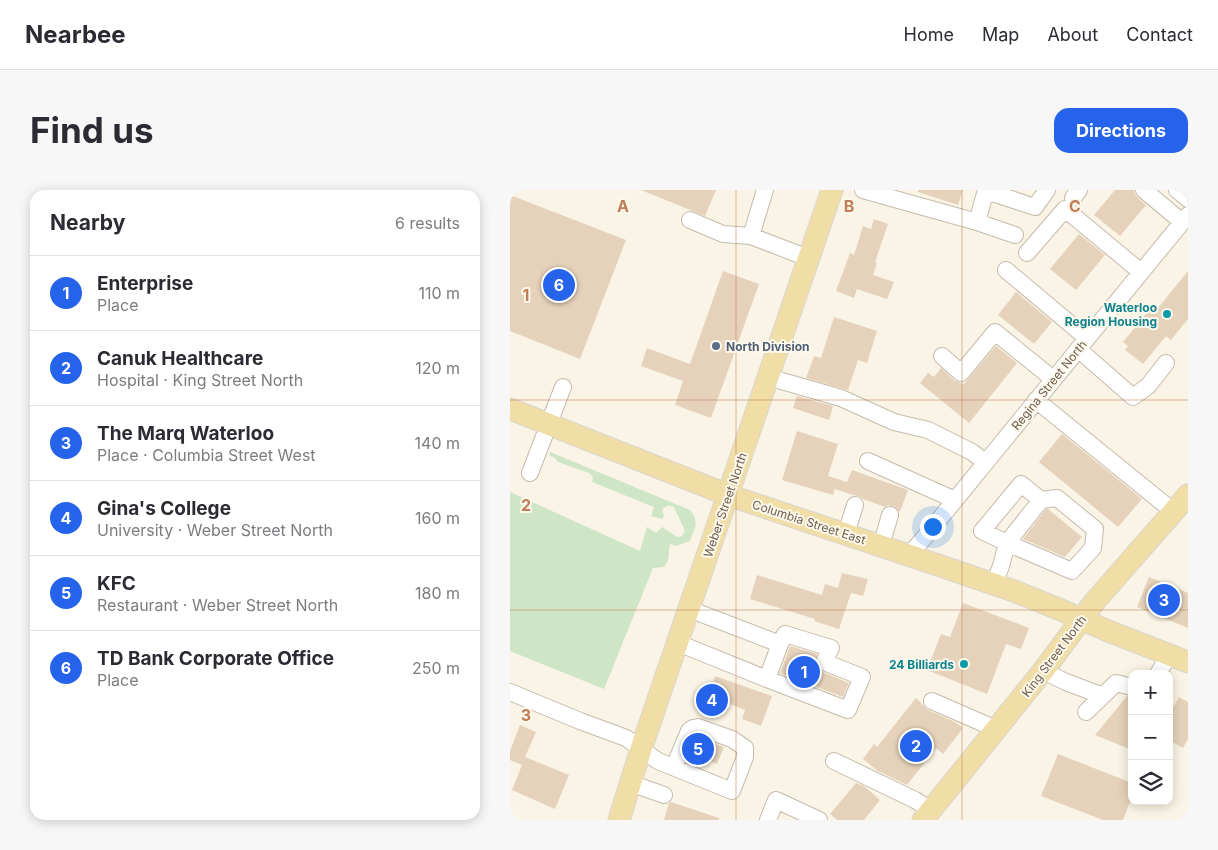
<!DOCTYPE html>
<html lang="en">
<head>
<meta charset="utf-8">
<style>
  :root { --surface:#fff; --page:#f7f7f7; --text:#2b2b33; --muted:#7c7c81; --line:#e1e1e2; --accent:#2563eb }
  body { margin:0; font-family:Inter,sans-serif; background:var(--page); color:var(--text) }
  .controls { position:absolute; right:15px; bottom:15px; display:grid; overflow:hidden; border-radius:10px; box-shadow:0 2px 12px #0003 }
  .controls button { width:45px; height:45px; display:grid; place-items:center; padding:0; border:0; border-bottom:1px solid var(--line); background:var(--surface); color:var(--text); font:25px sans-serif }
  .you { position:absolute; left:422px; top:336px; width:18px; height:18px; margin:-12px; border:4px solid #fff; border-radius:50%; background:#1a73e8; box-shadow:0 0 0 8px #1a73e833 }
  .badge { display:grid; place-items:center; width:32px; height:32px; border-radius:50%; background:var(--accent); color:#fff; font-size:16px; font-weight:700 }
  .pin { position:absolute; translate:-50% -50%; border:2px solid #fff; box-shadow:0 1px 5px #0006 }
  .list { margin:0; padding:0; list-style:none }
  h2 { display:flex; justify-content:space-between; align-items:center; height:65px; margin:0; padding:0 20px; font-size:21px }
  h2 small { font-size:16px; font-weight:400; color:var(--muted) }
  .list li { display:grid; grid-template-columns:32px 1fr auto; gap:15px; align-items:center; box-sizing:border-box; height:75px; padding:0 20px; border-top:1px solid var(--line) }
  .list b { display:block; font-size:19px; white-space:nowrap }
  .list p { margin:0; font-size:16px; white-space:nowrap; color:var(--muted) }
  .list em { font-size:16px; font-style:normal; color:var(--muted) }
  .icon { flex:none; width:28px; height:28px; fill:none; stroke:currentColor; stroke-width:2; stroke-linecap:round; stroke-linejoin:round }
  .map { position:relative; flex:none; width:678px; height:630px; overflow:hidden; border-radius:15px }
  header { display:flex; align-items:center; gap:30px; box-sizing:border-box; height:70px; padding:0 25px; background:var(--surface); border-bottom:1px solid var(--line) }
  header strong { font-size:24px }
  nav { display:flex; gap:28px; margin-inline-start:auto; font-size:18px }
  .intro { display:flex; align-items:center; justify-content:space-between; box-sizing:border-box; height:120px; padding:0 30px }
  h1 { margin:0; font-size:35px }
  .button { padding:12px 22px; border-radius:15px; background:var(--accent); color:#fff; font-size:18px; font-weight:700 }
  main { display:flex; gap:30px; padding:0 30px }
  aside { flex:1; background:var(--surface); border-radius:15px; box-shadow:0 2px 12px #0003 }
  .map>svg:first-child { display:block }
</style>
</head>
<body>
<header>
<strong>Nearbee</strong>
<nav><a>Home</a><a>Map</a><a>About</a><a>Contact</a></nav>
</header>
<div class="intro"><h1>Find us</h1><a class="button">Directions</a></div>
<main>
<aside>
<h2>Nearby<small>6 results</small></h2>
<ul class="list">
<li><span class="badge">1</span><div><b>Enterprise</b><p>Place</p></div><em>110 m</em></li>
<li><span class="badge">2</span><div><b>Canuk Healthcare</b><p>Hospital · King Street North</p></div><em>120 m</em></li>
<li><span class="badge">3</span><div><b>The Marq Waterloo</b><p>Place · Columbia Street West</p></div><em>140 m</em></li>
<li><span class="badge">4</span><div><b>Gina's College</b><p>University · Weber Street North</p></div><em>160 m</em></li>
<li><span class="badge">5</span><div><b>KFC</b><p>Restaurant · Weber Street North</p></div><em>180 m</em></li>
<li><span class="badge">6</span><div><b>TD Bank Corporate Office</b><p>Place</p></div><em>250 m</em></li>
</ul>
</aside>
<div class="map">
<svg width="678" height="630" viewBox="0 0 678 630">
  <rect width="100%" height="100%" fill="#f9f4e5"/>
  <path fill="#cee5c6" d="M 40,262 L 180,320 C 190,333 185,337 180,351 L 165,356 L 160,353 L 158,370 L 154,377 L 143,378 L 94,499 L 0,461 L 0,302 L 130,361 L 137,337 L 146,343 L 152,337 L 167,347 L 172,346 L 175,341 L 164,317 C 158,315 156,315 152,320 L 154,326 L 152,329 L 141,326 L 144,317 L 82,292 L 83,287 L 79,283 L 48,272 L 45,268 L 39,265 Z"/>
  <path fill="#e6d2bb" d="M 131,0 L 206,0 L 195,26 Z
    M 408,0 L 453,0 L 448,15 L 408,2 Z
    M 605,0 L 624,0 L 625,4 L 627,7 L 636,15 L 610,46 L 584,25 Z
    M 0,5 L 116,50 L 70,169 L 0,141 Z
    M 364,29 L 378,34 L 365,72 L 367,73 L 363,85 L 384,92 L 377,109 L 347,99 L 344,108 L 326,101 L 340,63 L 344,65 L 353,36 L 361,39 Z
    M 569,44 L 595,65 L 566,100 L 540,79 Z
    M 213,81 L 249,94 L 201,228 L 165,215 L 173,191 L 131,176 L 137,158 L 180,174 Z
    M 678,81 L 678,129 L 661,150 L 656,146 L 633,174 L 615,160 L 618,156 L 613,152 L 643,115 L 648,118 Z
    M 506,102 L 542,132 L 524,154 L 488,125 Z
    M 324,127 L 367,141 L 357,173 L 348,170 L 338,200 L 296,188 L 304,166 L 311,168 Z
    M 486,156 L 507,173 L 459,233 L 410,193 L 418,183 L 424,187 L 431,178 L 445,191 L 454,194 Z
    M 287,206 L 323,216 L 319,230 L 283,218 Z
    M 287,241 L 328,254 L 318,286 L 337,292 L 342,280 L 398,300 L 390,322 L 383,316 L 378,315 L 375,317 L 353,309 L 348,306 L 343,305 L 325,299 L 323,305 L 272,290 Z
    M 552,244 L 632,309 L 608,337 L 529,272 Z
    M 536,319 L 538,319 L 572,347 L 555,367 L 513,349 Z
    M 332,383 L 358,389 L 353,406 L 341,403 L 329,439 L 304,431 L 305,429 L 240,409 L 247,385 L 312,405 L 315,394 L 328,398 Z
    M 639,387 L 678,403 L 678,438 L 627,417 Z
    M 453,413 L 519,438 L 511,459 L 496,454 L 477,504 L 417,480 L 431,444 L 440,447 Z
    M 280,456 L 307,464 L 304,472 L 306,478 L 310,481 L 339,493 L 333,507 L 270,483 Z
    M 205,486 L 262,506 L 251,536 L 232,529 L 235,520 L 215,512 L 212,521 L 195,515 Z
    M 617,506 L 622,507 L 622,560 L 585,545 Z
    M 669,507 L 678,512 L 678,549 L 673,558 L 659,550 L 659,524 Z
    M 406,508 L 418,520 L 445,532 L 453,538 L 433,564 L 426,558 L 397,595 L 368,581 L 353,569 L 364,554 L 367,557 Z
    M 10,535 L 26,542 L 15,567 L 59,585 L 45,619 L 2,600 L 12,575 L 0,570 L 0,561 Z
    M 188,548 L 214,557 L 207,574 L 181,563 Z
    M 548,564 L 622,593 L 622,607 L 613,630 L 593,630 L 531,606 Z
    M 346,593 L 354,596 L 370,610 L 354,630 L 327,630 L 320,624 Z
    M 161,612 L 209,628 L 209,630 L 154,630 L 159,613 Z"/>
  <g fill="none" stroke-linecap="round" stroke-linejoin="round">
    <defs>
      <path id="minor" d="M 255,0 L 241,46 L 298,68
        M 353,0 L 467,32 L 505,45
        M 634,0 L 672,32
        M 667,0 L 678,9
        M 476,1 L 525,17 L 537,0
        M 563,8 L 569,0
        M 180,30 L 213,44 L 241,46
        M 467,32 L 476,0
        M 517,63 L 555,19 L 631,82
        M 496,80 L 577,148
        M 568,159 L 623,207 L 638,196 L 656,173
        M 432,166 L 451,183 L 485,142 L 543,189
        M 258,187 L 331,208 L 384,232 L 418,240 L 462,262 L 475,272
        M 526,210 L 664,322
        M 358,271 L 445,310
        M 20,283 L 53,197
        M 336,344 L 345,315
        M 371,356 L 380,325
        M 399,365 L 414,348 L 678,25
        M 484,394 L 491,376 L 497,353 L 472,341 L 511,294 L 531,310 L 497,353 L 562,381 L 583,358 L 585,339 L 547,308 L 531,310
        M 168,453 L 257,489 L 270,454 L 179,419
        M 533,481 L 556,492 L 593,506
        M 648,484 L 659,465
        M 257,489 L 338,520 L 352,487 L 314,472 L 321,458 L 275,444 L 270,454
        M 0,502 L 70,531 L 116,548 L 148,571 L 222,601 L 235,567 L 235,558 L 222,549 L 188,537 L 183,538 L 179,541 L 164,577
        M 422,511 L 486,539
        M 576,522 L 606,493 L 622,497
        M 324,571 L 405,610 L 421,620
        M 120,593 L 154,605
        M 258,630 L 266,610 L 309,630"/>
      <path id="major" d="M 0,219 L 218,305 L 425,374 L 504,401 L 551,420 L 598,441 L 678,472
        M 109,630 L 131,559 L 322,0
        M 413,630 L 533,481 L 586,410 L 678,305"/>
    </defs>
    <use href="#minor" stroke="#c6bbab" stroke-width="18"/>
    <use href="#major" stroke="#d9d5d1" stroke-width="23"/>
    <use href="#minor" stroke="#fff" stroke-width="16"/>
    <use href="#major" stroke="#f0dea6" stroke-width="21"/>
  </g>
  <path fill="none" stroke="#c07d58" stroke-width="1" stroke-opacity="0.55" d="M 226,0 L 226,630M 452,0 L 452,630M 0,210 L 678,210M 0,420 L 678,420"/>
  <g fill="#0f9aa8" stroke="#fcf8eb" stroke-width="2">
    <circle cx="657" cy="124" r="5"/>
    <circle cx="454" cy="474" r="5"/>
  </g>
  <circle fill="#5c6f8a" stroke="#fcf8eb" stroke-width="2" cx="206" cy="156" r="5"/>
  <g text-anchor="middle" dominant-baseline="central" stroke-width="4" stroke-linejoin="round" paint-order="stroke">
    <g font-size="12" font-weight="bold" fill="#0d838f" stroke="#fcf8eb" text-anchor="end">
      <text x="647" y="117">Waterloo<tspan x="647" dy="14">Region Housing</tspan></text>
      <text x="444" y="474">24 Billiards</text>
    </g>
    <g font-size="12" font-weight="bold" fill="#4e5e75" stroke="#fcf8eb" text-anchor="start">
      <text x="216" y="156">North Division</text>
    </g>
    <g font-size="12" fill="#6e5e4e" stroke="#fcf8eb">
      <text transform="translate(539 195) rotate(-51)">Regina Street North</text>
      <text transform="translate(215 315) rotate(-71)">Weber Street North</text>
      <text transform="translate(299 332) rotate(18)">Columbia Street East</text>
      <text transform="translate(544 466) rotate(-53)">King Street North</text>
    </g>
  </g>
  <g font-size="16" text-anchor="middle" font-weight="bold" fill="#c07d58" stroke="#fcf8eb" stroke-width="4" stroke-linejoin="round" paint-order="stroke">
    <text x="113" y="22">A</text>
    <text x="339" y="22">B</text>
    <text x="565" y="22">C</text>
    <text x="16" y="111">1</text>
    <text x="16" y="321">2</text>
    <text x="16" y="531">3</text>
  </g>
</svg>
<div class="controls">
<button>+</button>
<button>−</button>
<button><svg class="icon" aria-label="layers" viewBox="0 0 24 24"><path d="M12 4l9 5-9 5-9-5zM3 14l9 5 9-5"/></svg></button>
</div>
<div class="you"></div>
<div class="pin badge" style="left:294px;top:482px">1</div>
<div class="pin badge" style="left:406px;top:556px">2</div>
<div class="pin badge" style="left:654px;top:410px">3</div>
<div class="pin badge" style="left:202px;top:510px">4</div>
<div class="pin badge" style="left:188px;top:559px">5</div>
<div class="pin badge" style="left:49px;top:95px">6</div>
</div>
</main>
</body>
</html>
